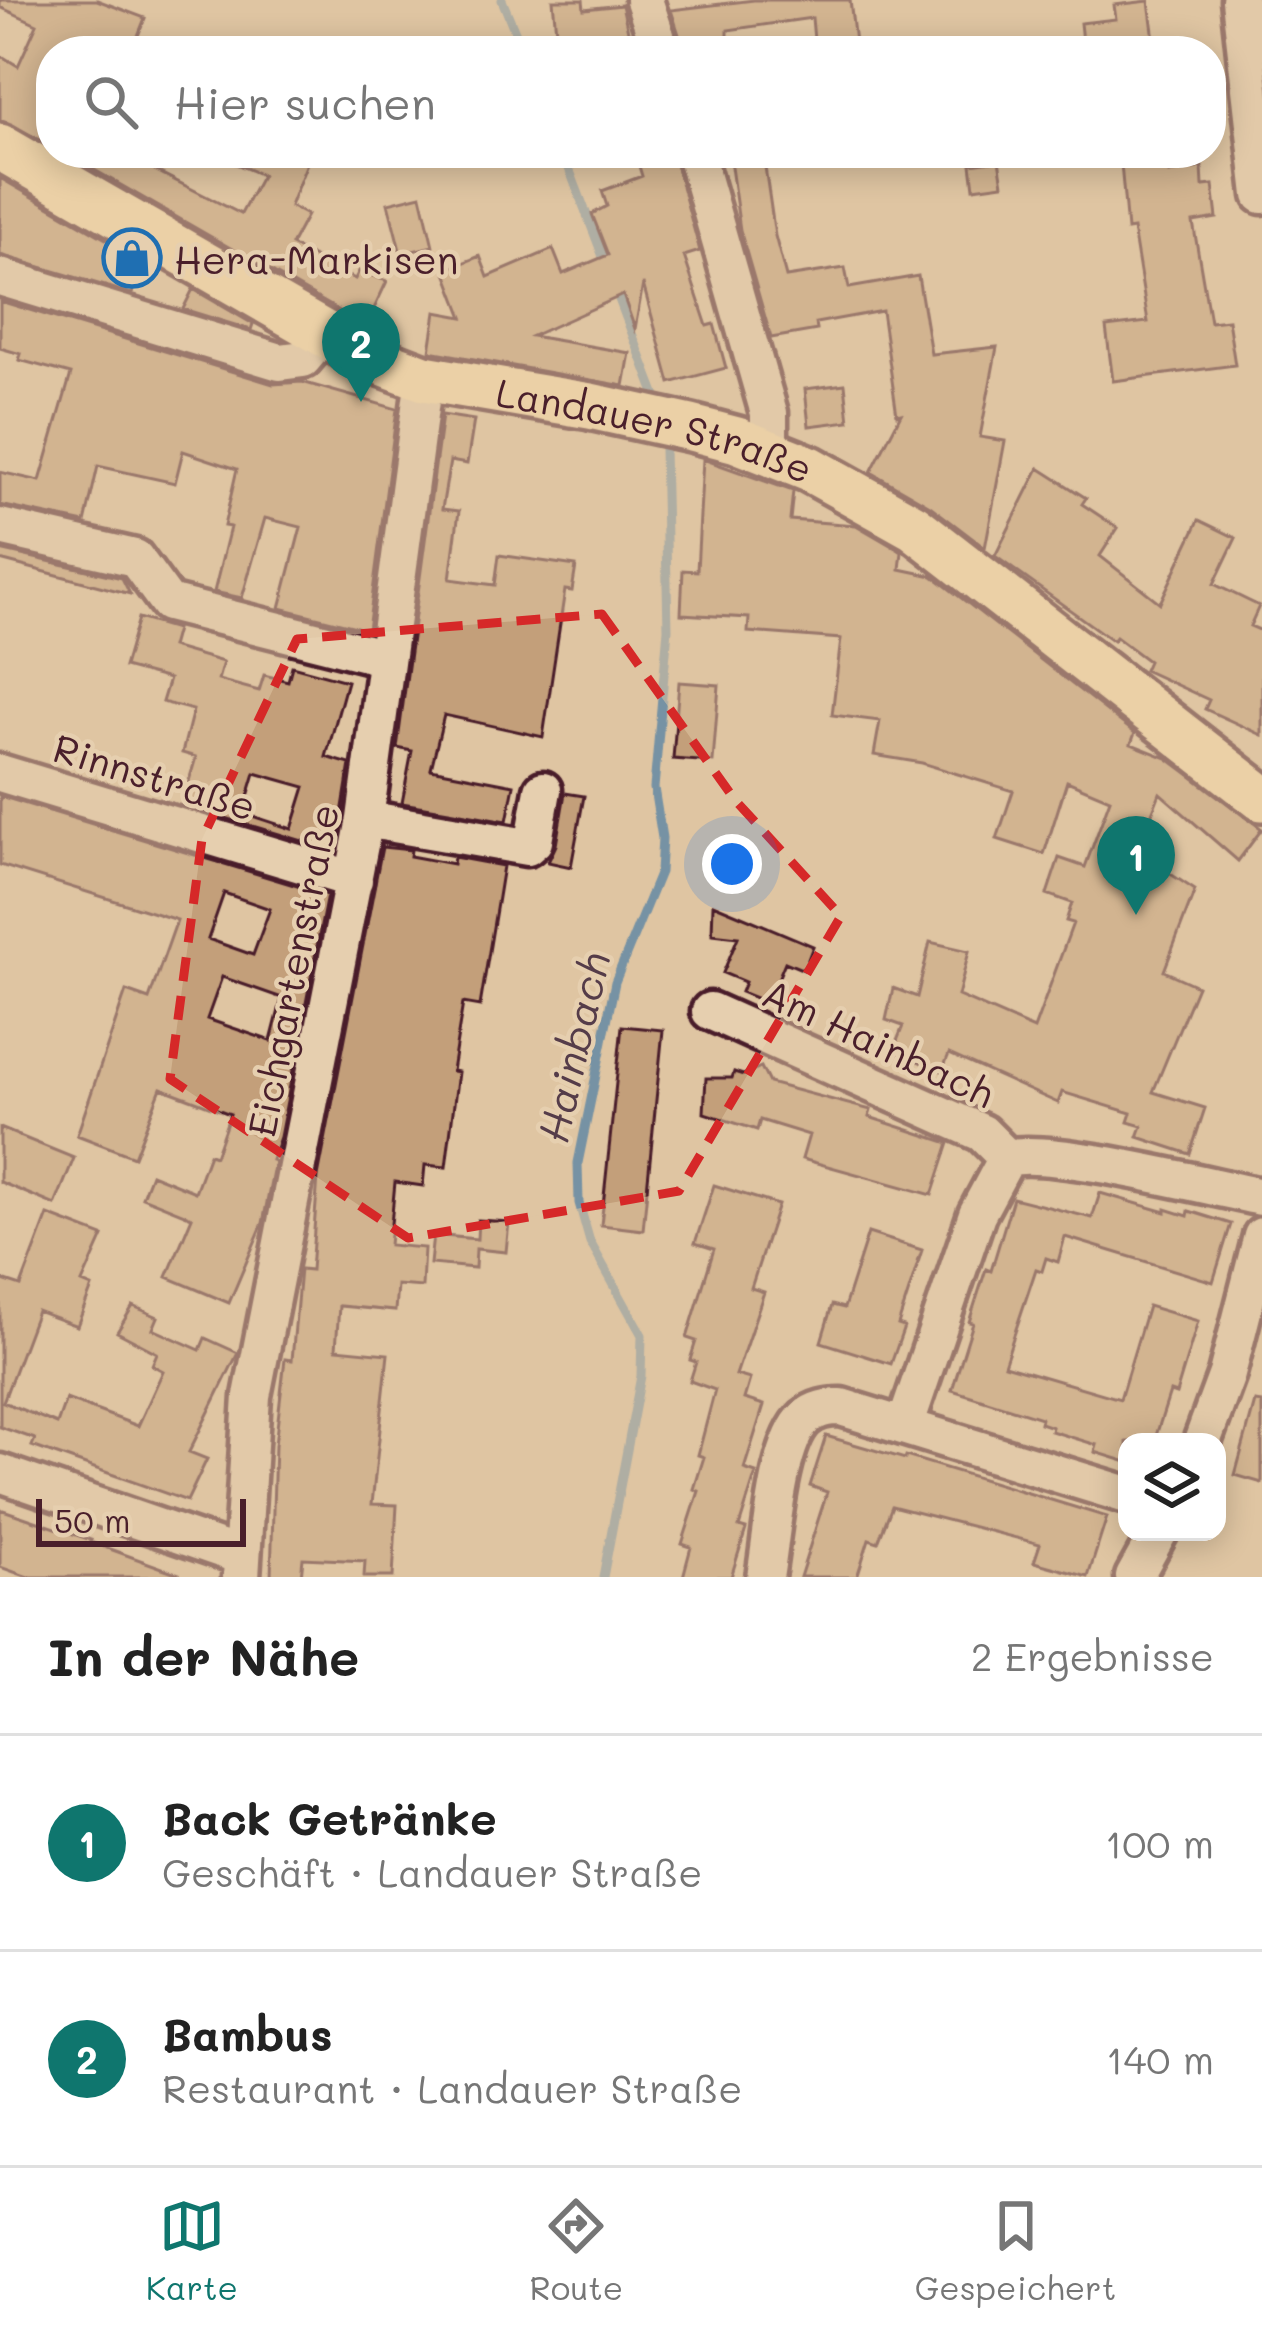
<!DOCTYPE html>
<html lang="de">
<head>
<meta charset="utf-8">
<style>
  :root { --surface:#fff; --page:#f6f6f6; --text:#222; --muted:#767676; --line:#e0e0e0; --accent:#0f766e }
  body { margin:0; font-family:Mali,sans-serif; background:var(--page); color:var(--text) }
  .controls { position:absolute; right:36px; bottom:36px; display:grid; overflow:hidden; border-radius:24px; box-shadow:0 6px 30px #0003 }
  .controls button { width:108px; height:108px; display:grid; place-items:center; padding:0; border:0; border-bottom:3px solid var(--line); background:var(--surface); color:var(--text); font:60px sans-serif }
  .scale { position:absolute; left:36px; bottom:30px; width:210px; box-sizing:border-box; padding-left:12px; border:6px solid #4a1f2b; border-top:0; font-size:33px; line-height:42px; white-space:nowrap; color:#4a1f2b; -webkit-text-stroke:9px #e6cfaf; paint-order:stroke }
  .you { position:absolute; left:732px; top:864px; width:42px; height:42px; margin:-30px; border:9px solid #fff; border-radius:50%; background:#1a73e8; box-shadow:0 0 0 18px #1a73e833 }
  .badge { display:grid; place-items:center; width:78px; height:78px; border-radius:50%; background:var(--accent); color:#fff; font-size:39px; font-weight:700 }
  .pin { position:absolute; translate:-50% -99px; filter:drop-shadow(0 3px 6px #0008) }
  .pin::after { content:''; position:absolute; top:63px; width:42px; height:36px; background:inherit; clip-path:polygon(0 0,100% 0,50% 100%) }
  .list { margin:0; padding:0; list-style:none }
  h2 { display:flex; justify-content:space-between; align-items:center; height:156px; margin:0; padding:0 48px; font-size:51px }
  h2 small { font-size:39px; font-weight:400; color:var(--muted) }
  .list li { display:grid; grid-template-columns:78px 1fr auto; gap:36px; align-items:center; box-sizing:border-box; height:216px; padding:0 48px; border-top:3px solid var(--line) }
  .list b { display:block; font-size:45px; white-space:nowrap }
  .list p { margin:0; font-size:39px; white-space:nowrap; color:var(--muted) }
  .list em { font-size:39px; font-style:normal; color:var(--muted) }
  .icon { flex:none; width:66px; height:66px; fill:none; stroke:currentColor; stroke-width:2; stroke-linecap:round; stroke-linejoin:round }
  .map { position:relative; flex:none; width:1262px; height:1577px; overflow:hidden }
  .search { position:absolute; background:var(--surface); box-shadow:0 6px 30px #0003; left:36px; right:36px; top:36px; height:132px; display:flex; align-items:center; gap:30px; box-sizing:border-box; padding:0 42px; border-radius:48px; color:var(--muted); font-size:45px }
  .sheet { height:588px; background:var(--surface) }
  nav { display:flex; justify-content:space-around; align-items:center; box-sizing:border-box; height:168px; border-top:3px solid var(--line); background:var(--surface); font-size:33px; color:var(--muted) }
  nav a { display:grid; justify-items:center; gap:6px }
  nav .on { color:var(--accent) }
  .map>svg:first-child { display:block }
</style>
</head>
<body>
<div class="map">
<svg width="1262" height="1577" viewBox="0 0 1262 1577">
  <rect width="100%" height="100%" fill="#dfc5a2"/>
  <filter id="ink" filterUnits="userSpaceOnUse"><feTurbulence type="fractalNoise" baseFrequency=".00833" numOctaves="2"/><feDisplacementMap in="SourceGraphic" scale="24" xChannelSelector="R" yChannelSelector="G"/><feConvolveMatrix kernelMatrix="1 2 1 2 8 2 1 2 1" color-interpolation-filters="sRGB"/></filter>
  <g filter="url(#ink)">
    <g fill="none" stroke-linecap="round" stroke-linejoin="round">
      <path stroke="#7692a4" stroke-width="9" d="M 502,0 L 523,51
        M 563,153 L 607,267
        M 615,289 L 658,401
        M 603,1577 L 641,1376 L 642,1335 L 590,1242 L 579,1203 L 578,1163 L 615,982 L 660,872 L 662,838 L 654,788 L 668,629 L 664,449"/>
    </g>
    <path fill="#c39f7a" stroke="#4a1f2b" stroke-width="3" fill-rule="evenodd" d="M 0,0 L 97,0 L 145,18 L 132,51 L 51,51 L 51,145 L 0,120 L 0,55 L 18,66 L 37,24 L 0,7 Z
      M 553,0 L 583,0 L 584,9 L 622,5 L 629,36 L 557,43 Z
      M 754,0 L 850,0 L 856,51 L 815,51 L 812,18 L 728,30 L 728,39 L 682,44 L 671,10 Z
      M 1149,1 L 1155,47 L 1083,51 L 1080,23 L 1116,19 L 1114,5 Z
      M 65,153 L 121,153 L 241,214 L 262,175 L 211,153 L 311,153 L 290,206 L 307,215 L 291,245 L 355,279 L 359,271 L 387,281 L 366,326 Z
      M 635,153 L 673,153 L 700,251 L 684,256 L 707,326 L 714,324 L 726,368 L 670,383 L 643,284 L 635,329 L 623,295 L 532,336 L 630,353 L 624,386 L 430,351 L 436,312 L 463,317 L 445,270 L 480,256 L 488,277 L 553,249 L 563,274 L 608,255 L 592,214 L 607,206 L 602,191 L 642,176 Z
      M 729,153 L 763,153 L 775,236 L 786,277 L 845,268 L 849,288 L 918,276 L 931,354 L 997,347 L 980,437 L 1005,441 L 985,548 L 930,506 L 871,472 L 901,414 L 897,415 L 882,311 L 816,323 L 817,330 L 771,338 L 740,230 Z
      M 1120,153 L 1166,153 L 1169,173 L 1202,167 L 1203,186 L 1213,185 L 1217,218 L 1193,222 L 1210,322 L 1228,320 L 1235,365 L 1113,381 L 1106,327 L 1148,322 L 1133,229 L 1127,230 Z
      M 999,160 L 1003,184 L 974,188 L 971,164 Z
      M 0,178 L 144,261 L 132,294 L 0,255 Z
      M 421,195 L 433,246 L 401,254 L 388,203 Z
      M 193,289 L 253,324 L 251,330 L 183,309 Z
      M 0,301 L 273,384 L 302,382 L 397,409 L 368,630 L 280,608 L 301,527 L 265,518 L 242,598 L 214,592 L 230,527 L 224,526 L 237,469 L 183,451 L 175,483 L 98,466 L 85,523 L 0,505 L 0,472 L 40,481 L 71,374 L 19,360 L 21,354 L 0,348 Z
      M 845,384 L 849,421 L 809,426 L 805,389 Z
      M 442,415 L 474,420 L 467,464 L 450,461 L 442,509 L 459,511 L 450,579 L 495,585 L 499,555 L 576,566 L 572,591 L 565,590 L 543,737 L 444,715 L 431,769 L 514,785 L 507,821 L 402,803 L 412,751 L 397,748 Z
      M 703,459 L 793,491 L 790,520 L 856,525 L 899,550 L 902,552 L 900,569 L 933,576 L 1135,733 L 1131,744 L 1167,758 L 1262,829 L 1238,861 L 1160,793 L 1137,852 L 1195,890 L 1164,971 L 1197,986 L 1153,1092 L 1205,1108 L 1190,1154 L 1138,1137 L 1142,1126 L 1128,1122 L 1131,1113 L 1062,1092 L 1058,1103 L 949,1054 L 942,1071 L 893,1051 L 903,1026 L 886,1020 L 893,988 L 917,997 L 930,942 L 969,951 L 958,996 L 1034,1029 L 1073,923 L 1066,921 L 1072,903 L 1047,894 L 1059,858 L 1085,867 L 1110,799 L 1067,781 L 1044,854 L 997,839 L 1013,791 L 922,763 L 874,755 L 880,721 L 832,715 L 841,639 L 748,632 L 749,618 L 681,614 L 683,570 L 697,571 Z
      M 1039,468 L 1086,498 L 1082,504 L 1118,528 L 1100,556 L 1160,603 L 1199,520 L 1236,538 L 1214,584 L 1259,606 L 1250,626 L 1262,631 L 1262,735 L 1205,709 L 1209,700 L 1144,670 L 1148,661 L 1116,637 L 1113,641 L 995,556 Z
      M 0,550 L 122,578 L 130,594 L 0,560 Z
      M 138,618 L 176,629 L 171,647 L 223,662 L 218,680 L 259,691 L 264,675 L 288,681 L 292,666 L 347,681 L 326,757 L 350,764 L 336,851 L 182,805 L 196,757 L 182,753 L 193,710 L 162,702 L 169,679 L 124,667 ZM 255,773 L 305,787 L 292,829 L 243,813 Z
      M 679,682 L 719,685 L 713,762 L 673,759 Z
      M 565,793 L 584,796 L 571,867 L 548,862 L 556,845 Z
      M 0,796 L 327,895 L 280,1137 L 272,1160 L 275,1161 L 263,1223 L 229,1303 L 167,1277 L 192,1217 L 142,1197 L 151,1174 L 195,1192 L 209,1154 L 215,1156 L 230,1114 L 161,1088 L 134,1157 L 77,1135 L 126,991 L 149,999 L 177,920 L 0,865 ZM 224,893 L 270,909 L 253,955 L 208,939 ZM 222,977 L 282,998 L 271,1041 L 207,1019 Z
      M 382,847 L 411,850 L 410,856 L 453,864 L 454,857 L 503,866 L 498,897 L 480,1006 L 463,1003 L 452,1071 L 458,1072 L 446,1167 L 425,1165 L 423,1186 L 395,1182 L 389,1245 L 424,1248 L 422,1287 L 397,1285 L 395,1311 L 339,1306 L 336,1349 L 388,1354 L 372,1504 L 397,1505 L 393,1577 L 364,1577 L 365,1561 L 303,1558 L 301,1577 L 271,1577 L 275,1445 L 285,1359 L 292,1360 L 300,1269 L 311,1270 L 318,1177 Z
      M 713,904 L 813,946 L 804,970 L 785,962 L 768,1003 L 741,992 L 745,982 L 723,973 L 738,937 L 712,934 Z
      M 622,1026 L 663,1030 L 643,1230 L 601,1225 Z
      M 761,1067 L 769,1083 L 871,1110 L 869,1117 L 949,1143 L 932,1195 L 802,1159 L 809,1135 L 760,1120 L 757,1130 L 704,1113 L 706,1078 L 732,1078 L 734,1072 L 743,1075 Z
      M 0,1128 L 74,1158 L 55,1205 L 0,1182 Z
      M 714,1185 L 778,1205 L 751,1288 L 764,1292 L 736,1375 L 750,1379 L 744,1399 L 764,1405 L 744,1469 L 756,1473 L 739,1527 L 746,1529 L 731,1577 L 683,1577 L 691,1547 L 682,1544 L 699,1491 L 694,1489 L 704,1457 L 698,1455 L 715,1390 L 690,1381 L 696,1362 L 690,1360 L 696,1341 L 687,1338 L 714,1249 L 695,1243 Z
      M 1100,1193 L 1166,1212 L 1166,1209 L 1188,1216 L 1189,1211 L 1231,1224 L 1213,1282 L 1065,1237 L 1058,1262 L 1046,1258 L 1042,1271 L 1036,1269 L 1004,1365 L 1120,1399 L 1148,1306 L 1198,1321 L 1176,1394 L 1170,1392 L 1154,1442 L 1127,1442 L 1127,1462 L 1095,1452 L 1097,1445 L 1051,1431 L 1052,1427 L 1040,1423 L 1041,1418 L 952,1390 L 973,1323 L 969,1322 L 986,1269 L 991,1271 L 1013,1198 L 1092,1218 Z
      M 48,1215 L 103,1236 L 82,1283 L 92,1287 L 77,1326 L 37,1311 L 3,1402 L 57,1424 L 66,1399 L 138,1426 L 163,1371 L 152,1365 L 157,1353 L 117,1332 L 133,1306 L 158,1317 L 153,1329 L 200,1350 L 205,1338 L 238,1353 L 189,1452 L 207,1459 L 187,1501 L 32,1446 L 35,1439 L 0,1427 L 0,1279 L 21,1286 Z
      M 478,1220 L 509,1222 L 506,1252 L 476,1249 L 475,1268 L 430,1264 L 433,1235 L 477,1239 Z
      M 868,1233 L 922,1250 L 898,1325 L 904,1327 L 891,1364 L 821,1342 L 832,1305 L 844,1308 Z
      M 1255,1402 L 1262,1403 L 1262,1483 L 1235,1475 Z
      M 826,1436 L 905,1459 L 906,1456 L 1107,1517 L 1088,1577 L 1034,1562 L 1040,1544 L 892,1506 L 878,1542 L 869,1539 L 857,1577 L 800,1577 L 827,1492 L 810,1486 Z
      M 0,1509 L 91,1540 L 90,1542 L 179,1574 L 178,1577 L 28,1577 L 0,1567 Z"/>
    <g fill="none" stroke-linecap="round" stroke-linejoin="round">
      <defs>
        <path id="minor" d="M 644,0 L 661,51
          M 1240,0 L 1262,195
          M 695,153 L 769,413 L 769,452
          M 0,277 L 280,362 L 303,359 L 324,334
          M 0,527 L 135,558 L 168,603 L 386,658
          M 0,773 L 354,880
          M 365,819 L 527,847 L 534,841 L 543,790
          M 710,1011 L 982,1133 L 1007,1158
          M 905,1426 L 977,1214 L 1007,1158 C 1048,1146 1210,1187 1262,1197
          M 1202,1442 L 1227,1374 L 1262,1236
          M 0,1473 L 241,1556
          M 241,1577 L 252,1396 L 365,819 L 424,378
          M 765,1577 C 772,1539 777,1444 805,1418 C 816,1409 827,1407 841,1407 L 1127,1495
          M 1134,1577 L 1159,1532"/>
        <g id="major">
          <path id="s1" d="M 0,147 L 358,353 L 424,378 L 590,406 L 691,428 L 737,440 L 810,469 L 914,527 L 1262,798"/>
        </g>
      </defs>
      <use href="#minor" stroke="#4a1f2b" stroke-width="45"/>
      <use href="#major" stroke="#4a1f2b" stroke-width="54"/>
      <use href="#minor" stroke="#e6cfaf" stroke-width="36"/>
      <use href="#major" stroke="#faddab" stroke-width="45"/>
    </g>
  </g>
  <path d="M0 0H1262V1577H0ZM 602,614 L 735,800 L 841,916 L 679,1191 L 408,1238 L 170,1079 L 202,839 L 297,639 Z" fill="#dfc5a2" fill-opacity=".55" fill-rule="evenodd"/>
  <path fill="none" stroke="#d62828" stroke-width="9" stroke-dasharray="24 15" stroke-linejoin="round" d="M 602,614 L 735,800 L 841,916 L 679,1191 L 408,1238 L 170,1079 L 202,839 L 297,639 Z"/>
  <defs>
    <symbol id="shop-ring" viewBox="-11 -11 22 22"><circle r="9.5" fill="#e6cfaf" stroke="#1f6fb2" stroke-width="1.5"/><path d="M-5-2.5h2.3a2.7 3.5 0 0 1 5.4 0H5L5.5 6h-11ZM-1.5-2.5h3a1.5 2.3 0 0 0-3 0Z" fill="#1f6fb2"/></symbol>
  </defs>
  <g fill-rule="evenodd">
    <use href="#shop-ring" x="99" y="225" width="66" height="66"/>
  </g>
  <g text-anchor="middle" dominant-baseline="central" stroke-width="9" stroke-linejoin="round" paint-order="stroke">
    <g font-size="39" fill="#4a1f2b" stroke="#e6cfaf" text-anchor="start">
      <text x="174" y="258">Hera-Markisen</text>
    </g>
    <g font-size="39" fill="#4a1f2b" stroke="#e6cfaf">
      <text stroke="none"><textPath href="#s1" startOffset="720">Landauer Straße</textPath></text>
      <text transform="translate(155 776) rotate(17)">Rinnstraße</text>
      <text transform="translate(292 970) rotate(-79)">Eichgartenstraße</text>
      <text transform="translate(879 1042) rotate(25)">Am Hainbach</text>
    </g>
    <g font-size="42" font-style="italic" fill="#553c49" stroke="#e6cfaf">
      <text transform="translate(573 1047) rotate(-77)">Hainbach</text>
    </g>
  </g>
</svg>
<div class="controls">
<button><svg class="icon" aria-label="layers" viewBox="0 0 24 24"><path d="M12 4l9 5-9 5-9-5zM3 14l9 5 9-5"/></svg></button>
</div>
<div class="scale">50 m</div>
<div class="you"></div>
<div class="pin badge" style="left:1136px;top:915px">1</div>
<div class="pin badge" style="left:361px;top:402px">2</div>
<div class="search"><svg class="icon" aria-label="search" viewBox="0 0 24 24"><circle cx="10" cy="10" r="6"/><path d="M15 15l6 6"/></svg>Hier suchen</div>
</div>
<section class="sheet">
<h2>In der Nähe<small>2 Ergebnisse</small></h2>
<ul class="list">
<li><span class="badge">1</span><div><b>Back Getränke</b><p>Geschäft · Landauer Straße</p></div><em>100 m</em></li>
<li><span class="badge">2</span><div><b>Bambus</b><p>Restaurant · Landauer Straße</p></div><em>140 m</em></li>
</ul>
</section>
<nav>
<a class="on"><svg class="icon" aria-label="map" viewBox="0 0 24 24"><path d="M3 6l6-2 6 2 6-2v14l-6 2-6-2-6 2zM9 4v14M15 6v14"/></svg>Karte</a>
<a><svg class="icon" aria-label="directions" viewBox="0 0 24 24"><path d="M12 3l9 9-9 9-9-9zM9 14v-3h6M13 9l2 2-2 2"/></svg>Route</a>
<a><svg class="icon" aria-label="saved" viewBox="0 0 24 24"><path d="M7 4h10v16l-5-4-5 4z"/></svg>Gespeichert</a>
</nav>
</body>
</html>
